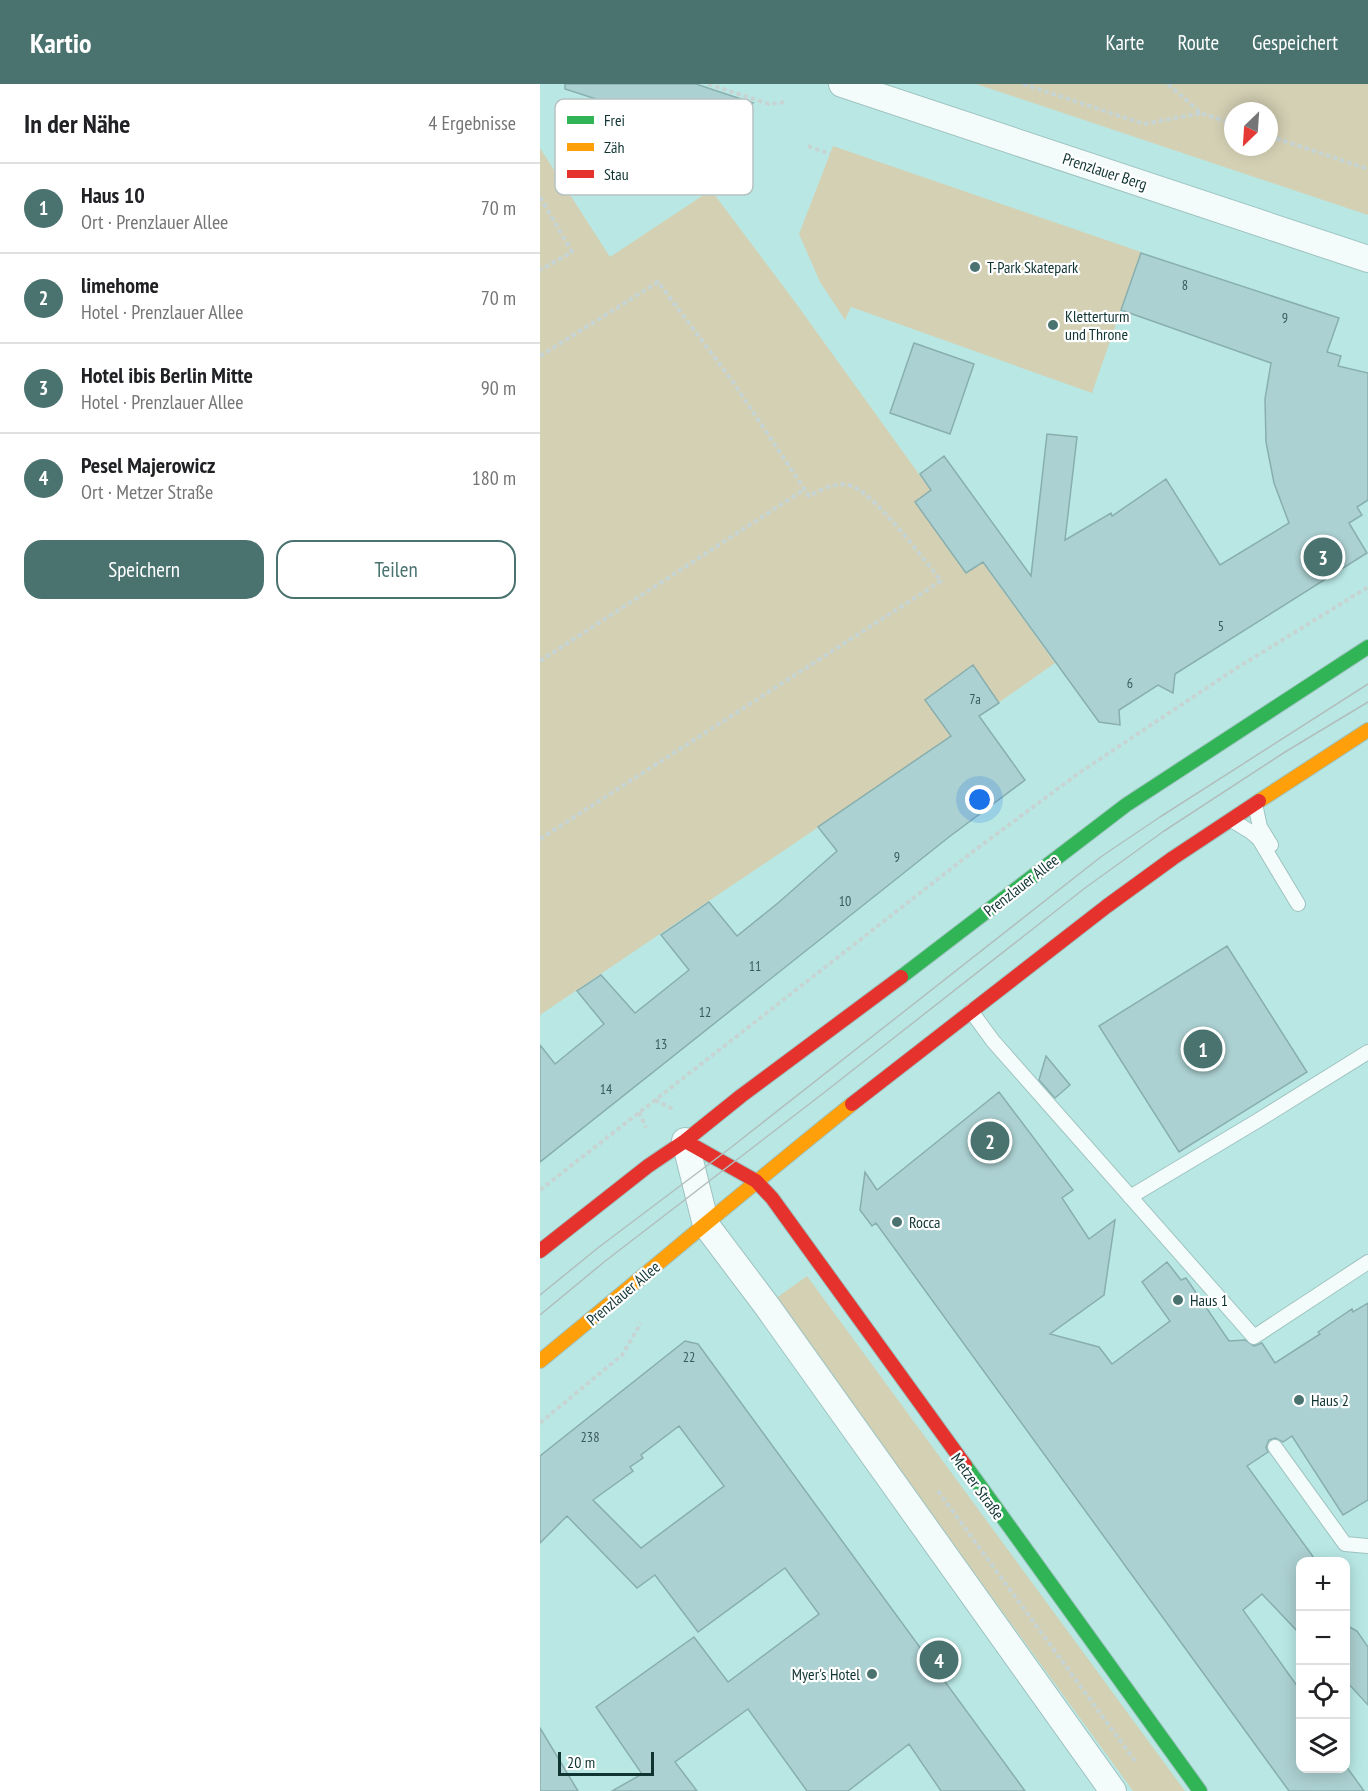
<!DOCTYPE html>
<html lang="de">
<head>
<meta charset="utf-8">
<style>
  :root { --surface:#fff; --page:#f2f2f2; --text:#202124; --muted:#757577; --line:#e0e0e0; --accent:#4a7370 }
  body { margin:0; font-family:"PT Sans Narrow",sans-serif; background:var(--page); color:var(--text) }
  .controls { position:absolute; right:18px; bottom:18px; display:grid; overflow:hidden; border-radius:12px; box-shadow:0 3px 15px #0003 }
  .controls button { width:54px; height:54px; display:grid; place-items:center; padding:0; border:0; border-bottom:2px solid var(--line); background:var(--surface); color:var(--text); font:30px sans-serif }
  .compass { position:absolute; left:684px; top:18px; width:54px; height:54px; border-radius:50%; background:var(--surface); box-shadow:0 3px 15px #0003; rotate:205deg }
  .scale { position:absolute; left:18px; bottom:15px; width:96px; box-sizing:border-box; padding-left:6px; border:3px solid #0f3432; border-top:0; font-size:16px; line-height:21px; white-space:nowrap; color:#0f3432; -webkit-text-stroke:4px #fff; paint-order:stroke }
  .you { position:absolute; left:440px; top:716px; width:21px; height:21px; margin:-15px; border:4px solid #fff; border-radius:50%; background:#1a73e8; box-shadow:0 0 0 9px #1a73e833 }
  .badge { display:grid; place-items:center; width:39px; height:39px; border-radius:50%; background:var(--accent); color:#fff; font-size:20px; font-weight:700 }
  .pin { position:absolute; translate:-50% -50%; border:3px solid #fff; box-shadow:0 2px 6px #0006 }
  .list { margin:0; padding:0; list-style:none }
  h2 { display:flex; justify-content:space-between; align-items:center; height:78px; margin:0; padding:0 24px; font-size:26px }
  h2 small { font-size:20px; font-weight:400; color:var(--muted) }
  .list li { display:grid; grid-template-columns:39px 1fr auto; gap:18px; align-items:center; box-sizing:border-box; height:90px; padding:0 24px; border-top:2px solid var(--line) }
  .list b { display:block; font-size:22px; white-space:nowrap }
  .list p { margin:0; font-size:20px; white-space:nowrap; color:var(--muted) }
  .list em { font-size:20px; font-style:normal; color:var(--muted) }
  .actions { display:flex; gap:12px; padding:18px 24px }
  .actions a { flex:1; padding:14px 0; border:2px solid var(--accent); border-radius:18px; text-align:center; font-size:21px; color:var(--accent) }
  .actions .main { background:var(--accent); color:#fff }
  .icon { flex:none; width:33px; height:33px; fill:none; stroke:currentColor; stroke-width:2; stroke-linecap:round; stroke-linejoin:round }
  .map { position:relative; flex:none; width:828px; height:1707px; overflow:hidden }
  header { display:flex; align-items:center; gap:36px; box-sizing:border-box; height:84px; padding:0 30px; background:var(--accent); color:#fff }
  header strong { font-size:28px }
  nav { display:flex; gap:33px; margin-inline-start:auto; font-size:21px }
  main { display:flex }
  aside { flex:1; background:var(--surface) }
  .map>svg:first-child { display:block }
</style>
</head>
<body>
<header>
<strong>Kartio</strong>
<nav><a>Karte</a><a>Route</a><a>Gespeichert</a></nav>
</header>
<main>
<aside>
<h2>In der Nähe<small>4 Ergebnisse</small></h2>
<ul class="list">
<li><span class="badge">1</span><div><b>Haus 10</b><p>Ort · Prenzlauer Allee</p></div><em>70 m</em></li>
<li><span class="badge">2</span><div><b>limehome</b><p>Hotel · Prenzlauer Allee</p></div><em>70 m</em></li>
<li><span class="badge">3</span><div><b>Hotel ibis Berlin Mitte</b><p>Hotel · Prenzlauer Allee</p></div><em>90 m</em></li>
<li><span class="badge">4</span><div><b>Pesel Majerowicz</b><p>Ort · Metzer Straße</p></div><em>180 m</em></li>
</ul>
<div class="actions"><a class="main">Speichern</a><a>Teilen</a></div>
</aside>
<div class="map">
<svg width="828" height="1707" viewBox="0 0 828 1707">
  <rect width="100%" height="100%" fill="#b9e8e4"/>
  <path fill="#d3d0b4" fill-rule="evenodd" d="M 436,0 L 828,0 L 828,131 ZM 693,27 L 729,27 L 729,63 L 693,63 Z
    M 293,62 L 601,168 L 552,309 L 311,223 L 305,236 L 280,198 L 259,150 Z
    M 0,64 L 70,173 L 171,106 L 255,218 L 515,579 L 357,690 L 0,931 Z
    M 267,1192 L 645,1707 L 593,1707 L 235,1215 Z"/>
  <path fill="#acd1d2" stroke="#88aeae" stroke-width="1.5" fill-rule="evenodd" d="M 25,0 L 156,0 L 213,19 L 164,50 L 25,5 Z
    M 601,169 L 799,234 L 787,268 L 801,272 L 798,282 L 828,289 L 828,416 L 817,423 L 822,431 L 809,439 L 827,469 L 635,590 L 633,609 L 618,601 L 579,626 L 580,641 L 559,638 L 443,478 L 426,489 L 375,418 L 391,406 L 380,390 L 404,372 L 491,492 L 507,350 L 537,353 L 525,456 L 571,429 L 572,432 L 626,395 L 680,481 L 749,439 L 734,399 L 726,358 L 725,315 L 731,279 L 581,226 Z
    M 374,259 L 434,280 L 410,350 L 350,329 Z
    M 433,581 L 459,619 L 439,632 L 485,696 L 409,753 L 0,1078 L 0,961 L 15,980 L 64,940 L 37,907 L 61,891 L 95,929 L 149,886 L 121,851 L 169,818 L 197,852 L 238,819 L 297,767 L 278,743 L 411,652 L 385,616 Z
    M 687,862 L 767,988 L 639,1068 L 559,942 Z
    M 506,972 L 530,1001 L 515,1014 L 499,996 Z
    M 459,1008 L 533,1106 L 522,1114 L 549,1155 L 575,1136 L 564,1211 L 510,1250 L 559,1263 L 572,1280 L 630,1237 L 602,1198 L 627,1178 L 641,1196 L 646,1194 L 689,1257 L 705,1256 L 714,1262 L 722,1259 L 735,1279 L 780,1250 L 778,1248 L 812,1225 L 813,1228 L 828,1219 L 828,1416 L 803,1431 L 752,1352 L 743,1358 L 735,1354 L 729,1356 L 726,1363 L 728,1368 L 707,1382 L 777,1478 L 760,1478 L 760,1550 L 722,1510 L 703,1526 L 760,1606 L 760,1684 L 806,1684 L 806,1682 L 824,1707 L 749,1707 L 336,1139 L 332,1142 L 320,1126 L 325,1088 L 337,1106 Z
    M 145,1257 L 158,1260 L 485,1707 L 401,1707 L 369,1660 L 308,1707 L 267,1707 L 208,1625 L 135,1678 L 157,1707 L 72,1707 L 102,1690 L 56,1623 L 154,1553 L 188,1598 L 279,1530 L 245,1484 L 158,1548 L 115,1491 L 97,1504 L 27,1432 L 0,1459 L 0,1372 ZM 139,1342 L 184,1402 L 101,1464 L 53,1416 L 93,1387 L 90,1383 L 103,1374 L 101,1371 Z
    M 806,1541 L 817,1547 L 828,1563 L 828,1621 L 806,1597 Z
    M 0,1644 L 38,1707 L 0,1707 Z"/>
  <g fill="none" stroke-linecap="round" stroke-linejoin="round">
    <defs>
      <path id="lane" d="M 715,720 L 720,743 L 731,761
        M 693,737 L 711,748 L 719,755 L 758,820
        M 431,927 L 453,957 L 714,1253 L 828,1178
        M 590,1113 L 717,1037 L 828,968
        M 735,1363 L 805,1460 L 828,1462"/>
      <path id="street" d="M 302,0 L 828,175
        M 145,1057 L 166,1141 L 227,1222 L 573,1707"/>
      <path id="fast" d="M 361,893 L 586,721 L 828,563
        M 425,1381 L 660,1707"/>
      <path id="slow" d="M 719,717 L 828,646
        M 0,1277 C 104,1192 207,1104 312,1020"/>
      <path id="jam" d="M 312,1020 L 567,822 L 633,774 L 719,717
        M 145,1057 L 216,1097 L 232,1114 L 425,1381
        M 0,1167 L 108,1082 L 145,1057 L 201,1012 L 361,893"/>
    </defs>
    <use href="#lane" stroke="#9ec3c0" stroke-width="16"/>
    <use href="#street" stroke="#9ec3c0" stroke-width="28"/>
    <use href="#fast" stroke="#9ec3c0" stroke-width="16"/>
    <use href="#slow" stroke="#9ec3c0" stroke-width="16"/>
    <use href="#jam" stroke="#9ec3c0" stroke-width="16"/>
    <path stroke="#c6d4d3" stroke-width="4" stroke-dasharray="4.5 3" stroke-linecap="butt" d="M 168,0 L 229,20 L 247,18
      M 483,0 L 604,40 L 661,29
      M 628,0 L 661,29 L 693,40
      M 729,52 L 828,85
      M 268,62 L 290,70
      M 0,113 L 32,168 L 0,186
      M 0,272 L 118,198 L 193,298 L 269,412 C 281,406 295,398 308,401 C 332,405 384,476 401,497 L 0,755
      M 0,577 L 265,405
      M 115,1016 L 133,1025
      M 99,1028 L 106,1044
      M 0,1106 L 435,766 L 539,689 L 692,587 L 828,503
      M 0,1339 L 82,1271 L 101,1239
      M 398,1407 L 595,1677"/>
    <use href="#lane" stroke="#f4fcfb" stroke-width="14"/>
    <use href="#street" stroke="#f4fcfb" stroke-width="26"/>
    <use href="#fast" stroke="#30b455" stroke-width="14"/>
    <use href="#slow" stroke="#ff9f0a" stroke-width="14"/>
    <use href="#jam" stroke="#e5322d" stroke-width="14"/>
    <path stroke="#b1bebd" stroke-width="1.5" d="M 0,1211 L 59,1163 L 189,1065 L 562,772 L 620,733 L 828,600
      M 0,1231 L 64,1178 L 281,1011 L 545,804 L 624,747 L 745,668 L 828,618"/>
  </g>
  <g fill="#4a7370" stroke="#fff" stroke-width="2">
    <circle cx="435" cy="183" r="6"/>
    <circle cx="513" cy="241" r="6"/>
    <circle cx="357" cy="1138" r="6"/>
    <circle cx="638" cy="1216" r="6"/>
    <circle cx="759" cy="1316" r="6"/>
    <circle cx="332" cy="1590" r="6"/>
  </g>
  <g text-anchor="middle" dominant-baseline="central" stroke-width="4.5" stroke-linejoin="round" paint-order="stroke">
    <g font-size="14" fill="#375c5b">
      <text x="645" y="201">8</text>
      <text x="745" y="234">9</text>
      <text x="681" y="542">5</text>
      <text x="590" y="599">6</text>
      <text x="435" y="615">7a</text>
      <text x="357" y="773">9</text>
      <text x="305" y="817">10</text>
      <text x="215" y="882">11</text>
      <text x="165" y="928">12</text>
      <text x="121" y="960">13</text>
      <text x="66" y="1005">14</text>
      <text x="149" y="1273">22</text>
      <text x="50" y="1353">238</text>
    </g>
    <g font-size="16" fill="#0f3432" stroke="#fff">
      <text transform="translate(565 87) rotate(18)">Prenzlauer Berg</text>
      <text transform="translate(481 801) rotate(-38)">Prenzlauer Allee</text>
      <text transform="translate(83 1209) rotate(-40)">Prenzlauer Allee</text>
      <text transform="translate(438 1402) rotate(54)">Metzer Straße</text>
    </g>
    <g font-size="16" fill="#0f3432" stroke="#fff" text-anchor="start">
      <text x="447" y="183">T-Park Skatepark</text>
      <text x="525" y="232">Kletterturm<tspan x="525" dy="18">und Throne</tspan></text>
      <text x="369" y="1138">Rocca</text>
      <text x="650" y="1216">Haus 1</text>
      <text x="771" y="1316">Haus 2</text>
      <text x="320" y="1590" text-anchor="end">Myer's Hotel</text>
    </g>
  </g>
  <rect x="15" y="15" width="198" height="96" rx="9" fill="#fff" stroke="#b7c2c2" stroke-width="1.5"/>
  <rect x="27" y="32" width="27" height="8" fill="#30b455"/>
  <rect x="27" y="59" width="27" height="8" fill="#ff9f0a"/>
  <rect x="27" y="86" width="27" height="8" fill="#e5322d"/>
  <g font-size="16" fill="#0f3432">
    <text x="64" y="42">Frei</text>
    <text x="64" y="69">Zäh</text>
    <text x="64" y="96">Stau</text>
  </g>
</svg>
<div class="controls">
<button>+</button>
<button>−</button>
<button><svg class="icon" aria-label="locate" viewBox="0 0 24 24"><circle cx="12" cy="12" r="6"/><path d="M12 2v4M12 18v4M2 12h4M18 12h4"/></svg></button>
<button><svg class="icon" aria-label="layers" viewBox="0 0 24 24"><path d="M12 4l9 5-9 5-9-5zM3 14l9 5 9-5"/></svg></button>
</div>
<svg class="compass" viewBox="-18 -18 36 36"><path d="M0-13l5 13h-10z" fill="#e53935"/><path d="M0 13l5-13h-10z" fill="#757577"/></svg>
<div class="scale">20 m</div>
<div class="you"></div>
<div class="pin badge" style="left:663px;top:965px">1</div>
<div class="pin badge" style="left:450px;top:1057px">2</div>
<div class="pin badge" style="left:783px;top:473px">3</div>
<div class="pin badge" style="left:399px;top:1576px">4</div>
</div>
</main>
</body>
</html>
